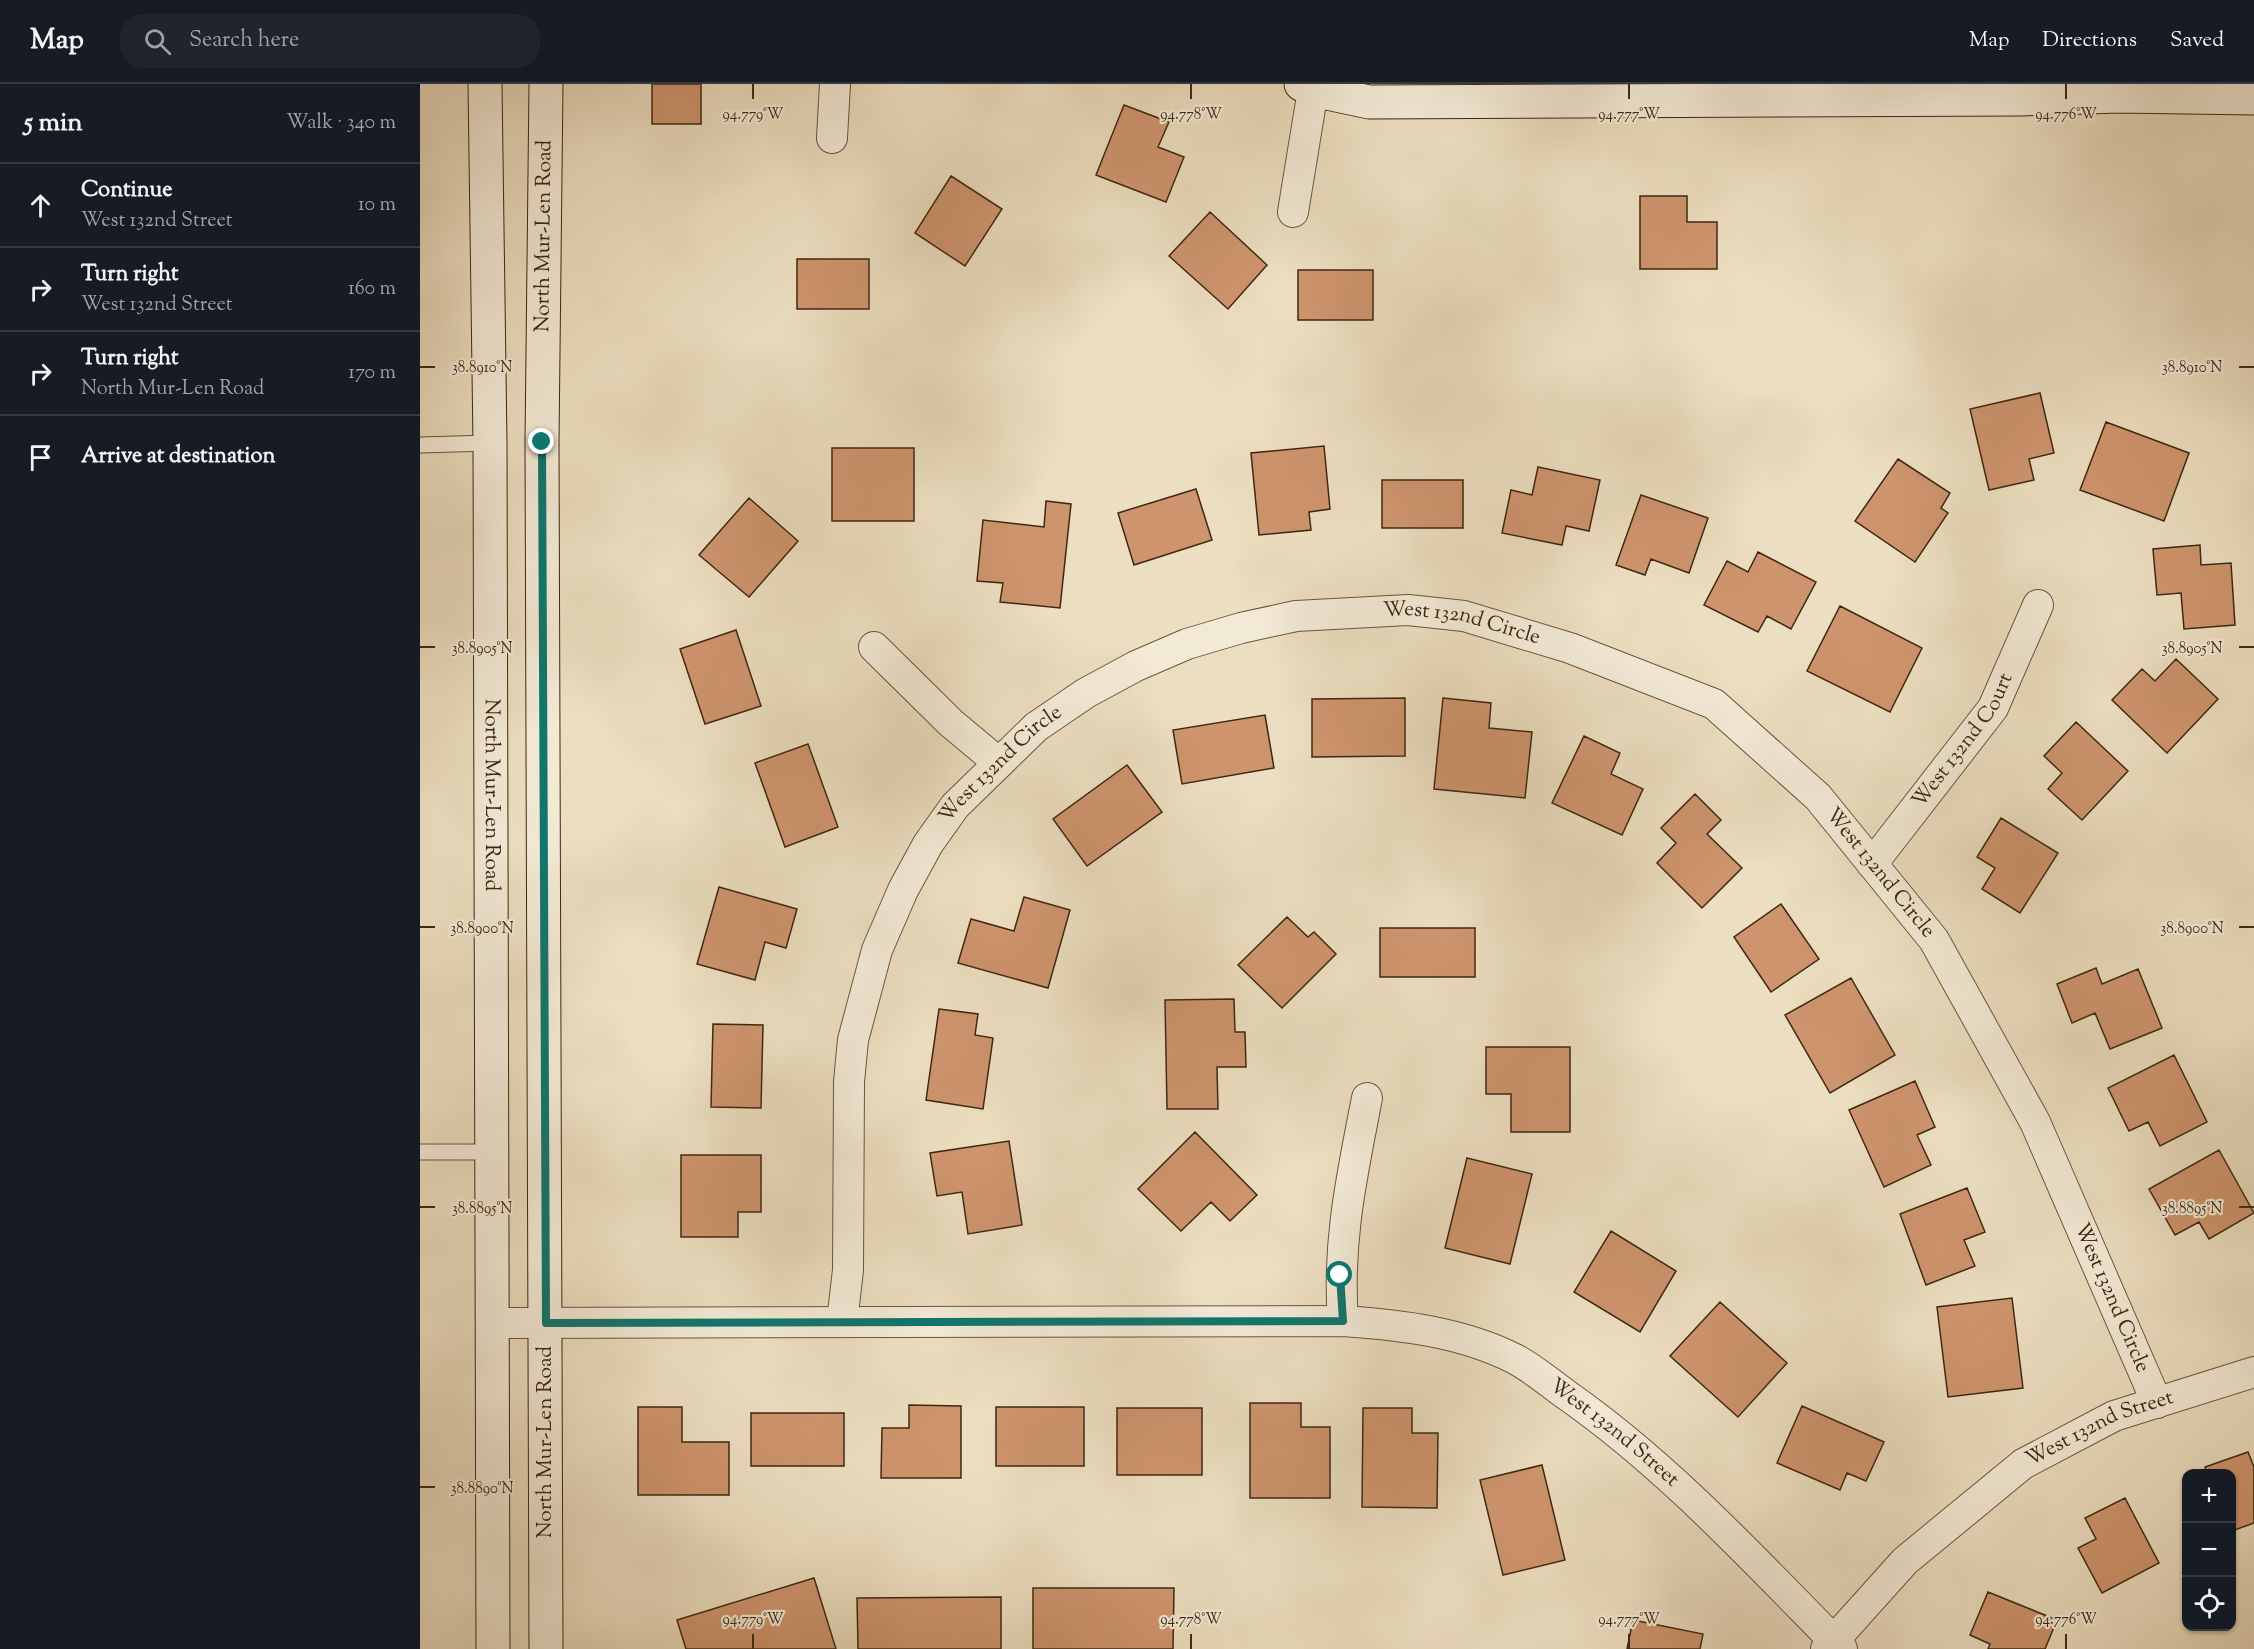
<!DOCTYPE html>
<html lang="en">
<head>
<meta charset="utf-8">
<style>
  :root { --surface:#171b24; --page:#20242c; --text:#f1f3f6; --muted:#9ea1a6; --line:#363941 }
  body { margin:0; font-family:"Sorts Mill Goudy",serif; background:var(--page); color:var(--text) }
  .controls { position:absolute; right:18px; bottom:18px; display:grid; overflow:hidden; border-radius:12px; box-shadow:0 2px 4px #0004 }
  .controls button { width:54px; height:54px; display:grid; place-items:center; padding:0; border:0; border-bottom:2px solid var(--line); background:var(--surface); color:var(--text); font:30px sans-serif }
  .stop { position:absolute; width:18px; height:18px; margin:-14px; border:4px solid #0f766e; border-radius:50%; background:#fff }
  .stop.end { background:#0f766e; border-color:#fff; box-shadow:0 2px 6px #0008 }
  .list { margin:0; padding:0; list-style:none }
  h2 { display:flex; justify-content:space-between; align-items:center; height:78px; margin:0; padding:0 24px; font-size:26px }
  h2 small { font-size:20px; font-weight:400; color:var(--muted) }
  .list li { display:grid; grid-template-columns:39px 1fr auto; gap:18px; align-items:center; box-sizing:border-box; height:84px; padding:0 24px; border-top:2px solid var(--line) }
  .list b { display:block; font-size:22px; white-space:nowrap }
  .list p { margin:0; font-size:20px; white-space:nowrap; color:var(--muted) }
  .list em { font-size:20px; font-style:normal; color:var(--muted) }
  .icon { flex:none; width:33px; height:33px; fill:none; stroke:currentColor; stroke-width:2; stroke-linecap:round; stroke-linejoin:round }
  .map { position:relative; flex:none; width:1834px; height:1565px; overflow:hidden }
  header { display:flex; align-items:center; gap:36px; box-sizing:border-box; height:84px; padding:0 30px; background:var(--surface); border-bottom:2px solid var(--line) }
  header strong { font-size:28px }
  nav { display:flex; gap:33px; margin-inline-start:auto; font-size:21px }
  .search { width:420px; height:54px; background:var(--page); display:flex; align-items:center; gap:15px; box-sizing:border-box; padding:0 21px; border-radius:24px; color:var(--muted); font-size:22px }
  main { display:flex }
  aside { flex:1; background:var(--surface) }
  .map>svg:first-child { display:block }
</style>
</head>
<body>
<header>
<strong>Map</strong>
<div class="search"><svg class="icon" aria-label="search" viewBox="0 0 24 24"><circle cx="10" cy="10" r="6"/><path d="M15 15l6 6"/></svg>Search here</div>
<nav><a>Map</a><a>Directions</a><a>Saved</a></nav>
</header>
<main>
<aside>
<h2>5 min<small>Walk · 340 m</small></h2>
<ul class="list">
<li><svg class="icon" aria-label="ahead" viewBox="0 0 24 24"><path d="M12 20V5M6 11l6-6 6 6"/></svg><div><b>Continue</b><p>West 132nd Street</p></div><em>10 m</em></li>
<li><svg class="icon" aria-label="right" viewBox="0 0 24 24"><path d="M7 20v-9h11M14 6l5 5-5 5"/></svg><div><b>Turn right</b><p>West 132nd Street</p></div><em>160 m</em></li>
<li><svg class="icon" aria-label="right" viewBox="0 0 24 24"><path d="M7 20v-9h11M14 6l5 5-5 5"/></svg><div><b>Turn right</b><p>North Mur-Len Road</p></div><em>170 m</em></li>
<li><svg class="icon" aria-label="arrive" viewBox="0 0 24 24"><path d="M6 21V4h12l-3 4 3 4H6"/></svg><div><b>Arrive at destination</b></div></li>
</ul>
</aside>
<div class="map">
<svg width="1834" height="1565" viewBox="0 0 1834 1565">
  <rect width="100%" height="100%" fill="#ecdec0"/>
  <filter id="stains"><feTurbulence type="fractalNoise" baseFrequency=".00333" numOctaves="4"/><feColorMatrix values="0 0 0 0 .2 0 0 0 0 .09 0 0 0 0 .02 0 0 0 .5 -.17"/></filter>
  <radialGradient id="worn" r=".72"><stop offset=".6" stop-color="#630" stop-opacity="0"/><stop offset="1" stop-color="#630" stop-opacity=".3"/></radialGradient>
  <path fill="#ce946d" stroke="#3d2811" stroke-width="1.5" d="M 232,0 L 281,0 L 281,40 L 232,40 Z
    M 704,21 L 749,38 L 738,63 L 764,73 L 746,118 L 676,91 Z
    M 531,92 L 582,125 L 545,182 L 495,149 Z
    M 1220,112 L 1267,112 L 1267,138 L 1297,138 L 1297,185 L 1220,185 Z
    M 790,128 L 847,181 L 808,225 L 749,172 Z
    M 377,175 L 449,175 L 449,225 L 377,225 Z
    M 878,186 L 953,186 L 953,236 L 878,236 Z
    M 1620,309 L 1634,369 L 1609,375 L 1614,396 L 1569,406 L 1550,325 Z
    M 1686,338 L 1769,369 L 1744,437 L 1660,406 Z
    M 904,362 L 910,425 L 889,428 L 891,446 L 839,451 L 831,369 Z
    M 412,364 L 494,364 L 494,437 L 412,437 Z
    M 1478,375 L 1530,409 L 1521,424 L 1528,429 L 1495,478 L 1435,437 Z
    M 1118,383 L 1180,396 L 1169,447 L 1146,442 L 1142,461 L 1082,449 L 1091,406 L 1112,411 Z
    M 962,396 L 1043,396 L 1043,444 L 962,444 Z
    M 776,405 L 792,456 L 714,481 L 698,429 Z
    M 1221,411 L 1288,434 L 1269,489 L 1231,475 L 1225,491 L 1196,481 Z
    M 329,414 L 378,457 L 329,513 L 279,471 Z
    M 626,417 L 651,420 L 640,524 L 580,518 L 583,499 L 557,497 L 563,436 L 624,443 Z
    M 1780,461 L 1781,481 L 1811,479 L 1815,541 L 1764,545 L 1761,509 L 1737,511 L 1733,465 Z
    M 1338,468 L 1396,498 L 1371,545 L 1347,532 L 1338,548 L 1284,521 L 1307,477 L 1328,488 Z
    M 1420,522 L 1502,564 L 1470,628 L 1387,587 Z
    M 316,546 L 341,622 L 285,640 L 260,565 Z
    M 1756,575 L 1798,615 L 1747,669 L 1692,616 L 1722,585 L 1735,597 Z
    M 985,614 L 985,672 L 892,673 L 892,615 Z
    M 1023,614 L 1071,619 L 1069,644 L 1112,648 L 1105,714 L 1014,705 Z
    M 845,631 L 854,684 L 762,700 L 753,646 Z
    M 1656,638 L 1708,687 L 1662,736 L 1628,705 L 1642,689 L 1624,672 Z
    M 1164,652 L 1200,669 L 1191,690 L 1223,705 L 1202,751 L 1132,719 Z
    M 388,660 L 418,743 L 365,763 L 335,679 Z
    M 707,681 L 742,728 L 667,782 L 633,735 Z
    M 1275,710 L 1301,736 L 1287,750 L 1322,784 L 1282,824 L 1237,779 L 1256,759 L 1241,744 Z
    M 1581,734 L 1638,769 L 1600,829 L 1562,805 L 1575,784 L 1557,773 Z
    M 299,803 L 377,825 L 366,864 L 345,858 L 335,896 L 277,880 Z
    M 604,813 L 650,826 L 628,904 L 538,879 L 551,835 L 594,847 Z
    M 1361,820 L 1399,875 L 1351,908 L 1314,853 Z
    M 867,833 L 888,853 L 894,848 L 916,870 L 862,924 L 818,881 Z
    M 960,844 L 1055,844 L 1055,893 L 960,893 Z
    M 1676,884 L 1682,900 L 1718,885 L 1742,944 L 1690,965 L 1675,929 L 1652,939 L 1637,900 Z
    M 1431,894 L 1475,971 L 1410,1009 L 1365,931 Z
    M 814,915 L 815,948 L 825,948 L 826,983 L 797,983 L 798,1025 L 747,1025 L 745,916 Z
    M 519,925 L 558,930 L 555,951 L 573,954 L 563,1025 L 506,1016 Z
    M 293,940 L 343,941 L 341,1024 L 291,1023 Z
    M 1066,963 L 1150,963 L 1150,1048 L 1091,1048 L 1091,1010 L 1066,1010 Z
    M 1754,971 L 1787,1038 L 1740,1062 L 1728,1038 L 1709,1047 L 1688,1004 Z
    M 1495,997 L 1515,1043 L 1497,1051 L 1511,1081 L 1464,1103 L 1429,1026 Z
    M 775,1048 L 837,1111 L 810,1137 L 791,1118 L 761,1147 L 718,1105 Z
    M 589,1057 L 602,1141 L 548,1150 L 542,1108 L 517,1112 L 510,1069 Z
    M 1799,1066 L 1834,1129 L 1789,1155 L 1779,1138 L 1755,1151 L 1729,1105 Z
    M 261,1071 L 341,1071 L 341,1128 L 318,1128 L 318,1153 L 261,1153 Z
    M 1047,1074 L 1112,1090 L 1090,1180 L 1025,1164 Z
    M 1547,1104 L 1565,1148 L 1544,1156 L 1555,1182 L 1506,1201 L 1480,1130 Z
    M 1191,1147 L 1256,1187 L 1220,1248 L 1154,1208 Z
    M 1592,1214 L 1603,1304 L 1528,1313 L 1517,1223 Z
    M 1300,1218 L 1367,1279 L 1318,1333 L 1250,1272 Z
    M 830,1319 L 881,1319 L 881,1343 L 910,1343 L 910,1414 L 830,1414 Z
    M 489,1321 L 541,1322 L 541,1394 L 461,1394 L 462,1344 L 489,1344 Z
    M 1382,1322 L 1464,1358 L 1446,1397 L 1427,1389 L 1420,1406 L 1357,1379 Z
    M 218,1323 L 262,1323 L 262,1358 L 309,1358 L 309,1411 L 218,1411 Z
    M 576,1323 L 664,1323 L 664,1382 L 576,1382 Z
    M 697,1324 L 782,1324 L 782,1391 L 697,1391 Z
    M 943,1324 L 992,1324 L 992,1349 L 1018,1349 L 1017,1424 L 942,1423 Z
    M 331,1329 L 424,1329 L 424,1382 L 331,1382 Z
    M 1828,1368 L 1834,1383 L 1834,1439 L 1812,1447 L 1812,1390 L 1787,1390 L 1785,1383 Z
    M 1122,1381 L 1145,1476 L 1083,1491 L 1060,1396 Z
    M 1705,1414 L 1739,1479 L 1682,1509 L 1658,1464 L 1676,1455 L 1665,1434 Z
    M 394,1494 L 416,1565 L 266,1565 L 257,1536 Z
    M 613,1504 L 754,1504 L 753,1565 L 613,1565 Z
    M 1568,1508 L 1637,1536 L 1625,1565 L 1568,1565 L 1570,1560 L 1550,1551 Z
    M 581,1513 L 581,1565 L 438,1565 L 437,1514 Z
    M 1213,1536 L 1283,1550 L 1280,1565 L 1207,1565 Z"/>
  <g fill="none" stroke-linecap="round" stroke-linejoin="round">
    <defs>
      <path id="lane" d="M 0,361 L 70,359
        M 0,1068 L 72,1068"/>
      <g id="street">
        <path d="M 412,54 L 415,0"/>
        <path d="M 873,128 L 893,6"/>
        <path d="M 454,563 L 531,639 L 579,679"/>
        <path id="s1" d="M 1452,780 L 1573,624 L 1618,521"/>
        <path d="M 923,1237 C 917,1157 932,1092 947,1014"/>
        <path id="s2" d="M 422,1238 L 428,1186 L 429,998 L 433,956 L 457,866 L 483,806 L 508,760 L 535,722 L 616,643 L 666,609 L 716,582 L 767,560 L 821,544 L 876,532 L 988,526 L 1044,532 L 1150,564 L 1294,620 L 1398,713 L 1514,856 L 1615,1038 L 1737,1319"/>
        <path id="s3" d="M 72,1239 L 923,1237 C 981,1241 1042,1248 1095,1275 C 1114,1285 1131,1300 1148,1312 C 1249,1383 1335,1477 1422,1565"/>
        <path id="s4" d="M 1406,1565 L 1485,1477 L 1603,1380 L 1694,1332 L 1834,1288"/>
      </g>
      <g id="secondary">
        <path id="s5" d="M 65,0 L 70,359 L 73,1565"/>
        <path d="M 881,0 L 893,6 L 949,18 L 1600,15 L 1699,12 L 1834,14"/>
        <path id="s6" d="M 126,1565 L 122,358 L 126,0"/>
      </g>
    </defs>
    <use href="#lane" stroke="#69563d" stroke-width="17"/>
    <use href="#street" stroke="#69563d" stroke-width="32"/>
    <use href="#secondary" stroke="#3d2811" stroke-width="35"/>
    <use href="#lane" stroke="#f3ead6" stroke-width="15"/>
    <use href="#street" stroke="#f3ead6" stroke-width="30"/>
    <use href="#secondary" stroke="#f3ead6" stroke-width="33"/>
  </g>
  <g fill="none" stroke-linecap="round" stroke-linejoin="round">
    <path stroke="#0f766e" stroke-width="8" d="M 122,358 L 126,1239 L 923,1237 L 920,1191"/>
  </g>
  <path fill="none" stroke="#3d2811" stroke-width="2" d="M 333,0 L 333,15M 771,0 L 771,15M 1209,0 L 1209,15M 1646,0 L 1646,15M 0,283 L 15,283M 1819,283 L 1834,283M 0,563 L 15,563M 1819,563 L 1834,563M 0,843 L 15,843M 1819,843 L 1834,843M 0,1123 L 15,1123M 1819,1123 L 1834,1123M 0,1403 L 15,1403M 333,1550 L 333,1565M 771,1550 L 771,1565M 1209,1550 L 1209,1565M 1646,1550 L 1646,1565"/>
  <g text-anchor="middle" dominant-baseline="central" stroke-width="4.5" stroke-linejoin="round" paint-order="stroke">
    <g font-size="21" fill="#3d2811" stroke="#f3ead6">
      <text stroke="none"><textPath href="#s6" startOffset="1413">North Mur-Len Road</textPath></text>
      <text stroke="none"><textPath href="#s2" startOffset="1106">West 132nd Circle</textPath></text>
      <text stroke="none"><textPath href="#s1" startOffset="154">West 132nd Court</textPath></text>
      <text stroke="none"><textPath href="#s2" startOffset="602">West 132nd Circle</textPath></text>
      <text stroke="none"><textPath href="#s5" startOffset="711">North Mur-Len Road</textPath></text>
      <text stroke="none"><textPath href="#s2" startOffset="1610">West 132nd Circle</textPath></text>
      <text stroke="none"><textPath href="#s2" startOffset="2096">West 132nd Circle</textPath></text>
      <text stroke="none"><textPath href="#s4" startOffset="356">West 132nd Street</textPath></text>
      <text stroke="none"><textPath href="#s3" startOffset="1152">West 132nd Street</textPath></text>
      <text transform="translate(126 1358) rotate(-90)">North Mur-Len Road</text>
    </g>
  </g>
  <g font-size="15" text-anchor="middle" fill="#3d2811" stroke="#f3ead6" stroke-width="4.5" stroke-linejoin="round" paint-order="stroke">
    <text x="333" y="35">94.779°W</text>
    <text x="771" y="35">94.778°W</text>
    <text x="1209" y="35">94.777°W</text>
    <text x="1646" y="35">94.776°W</text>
    <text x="62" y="288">38.8910°N</text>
    <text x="1772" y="288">38.8910°N</text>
    <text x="62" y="569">38.8905°N</text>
    <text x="1772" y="569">38.8905°N</text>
    <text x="62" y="849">38.8900°N</text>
    <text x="1772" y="849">38.8900°N</text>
    <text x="62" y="1129">38.8895°N</text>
    <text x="1772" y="1129">38.8895°N</text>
    <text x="62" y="1409">38.8890°N</text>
    <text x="333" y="1540">94.779°W</text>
    <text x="771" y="1540">94.778°W</text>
    <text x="1209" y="1540">94.777°W</text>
    <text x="1646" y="1540">94.776°W</text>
  </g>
  <rect width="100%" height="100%" filter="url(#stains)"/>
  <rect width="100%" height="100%" fill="url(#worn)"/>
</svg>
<div class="controls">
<button>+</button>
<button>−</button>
<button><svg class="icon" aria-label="locate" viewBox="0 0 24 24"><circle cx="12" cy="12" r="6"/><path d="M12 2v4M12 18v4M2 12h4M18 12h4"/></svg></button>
</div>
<div class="stop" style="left:920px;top:1191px"></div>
<div class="stop end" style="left:122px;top:358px"></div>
</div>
</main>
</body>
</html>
